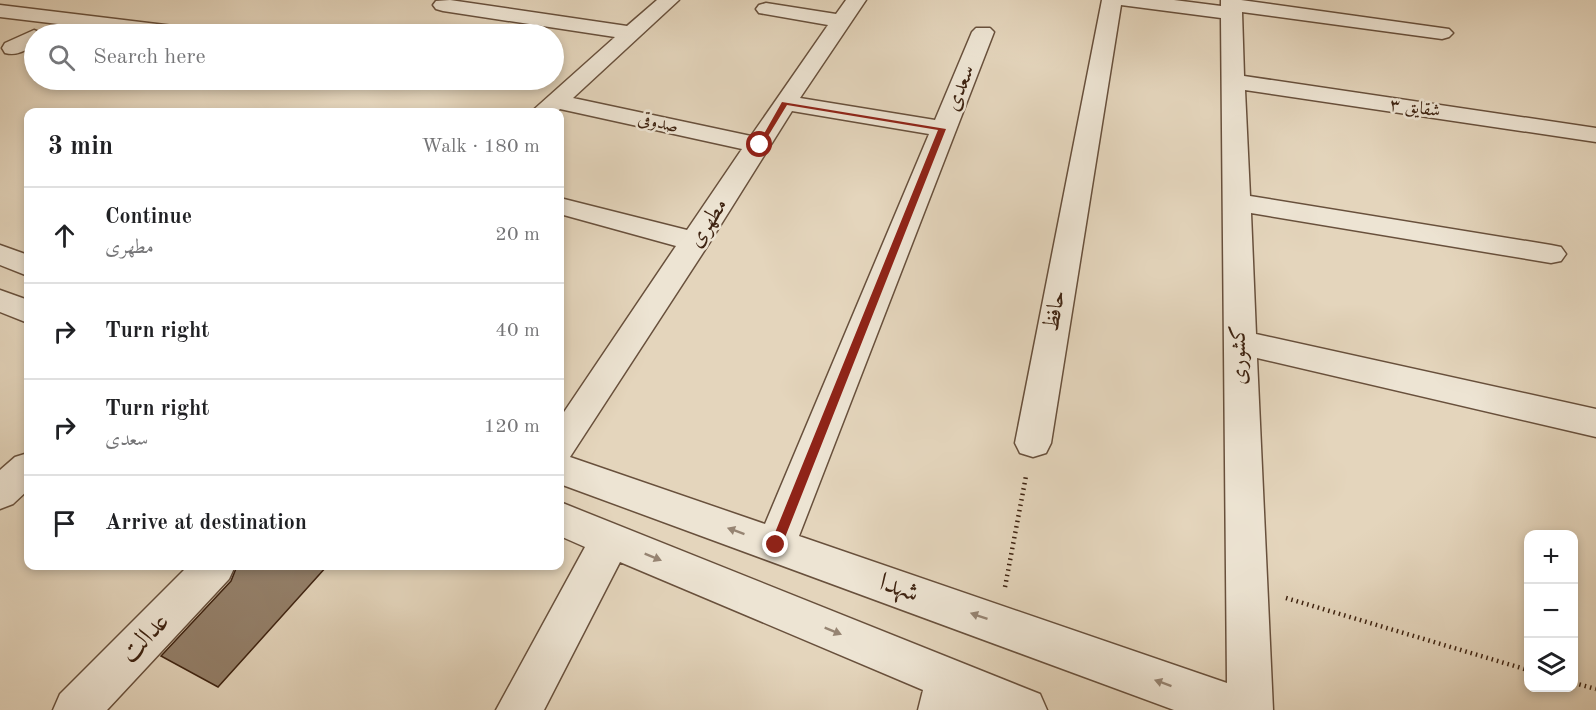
<!DOCTYPE html>
<html lang="en">
<head>
<meta charset="utf-8">
<style>
  :root { --surface:#fff; --page:#f6f6f6; --text:#202124; --muted:#757577; --line:#e0e0e0 }
  body { margin:0; font-family:"Old Standard TT",Amiri,serif; background:var(--page); color:var(--text) }
  .controls { position:absolute; right:18px; bottom:18px; display:grid; overflow:hidden; border-radius:12px; box-shadow:0 3px 9px #0003 }
  .controls button { width:54px; height:54px; display:grid; place-items:center; padding:0; border:0; border-bottom:2px solid var(--line); background:var(--surface); color:var(--text); font:30px sans-serif }
  .stop { position:absolute; width:18px; height:18px; margin:-14px; border:4px solid #8f2418; border-radius:50%; background:#fff }
  .stop.end { background:#8f2418; border-color:#fff; box-shadow:0 2px 6px #0008 }
  .list { margin:0; padding:0; list-style:none }
  h2 { display:flex; justify-content:space-between; align-items:center; height:78px; margin:0; padding:0 24px; font-size:26px }
  h2 small { font-size:20px; font-weight:400; color:var(--muted) }
  .list li { display:grid; grid-template-columns:39px 1fr auto; gap:18px; align-items:center; box-sizing:border-box; height:96px; padding:0 24px; border-top:2px solid var(--line) }
  .list b { display:block; font-size:22px; white-space:nowrap }
  .list p { margin:0; font-size:20px; white-space:nowrap; color:var(--muted) }
  .list em { font-size:20px; font-style:normal; color:var(--muted) }
  .icon { flex:none; width:33px; height:33px; fill:none; stroke:currentColor; stroke-width:2; stroke-linecap:round; stroke-linejoin:round }
  .map { position:relative; flex:none; width:1596px; height:710px; overflow:hidden }
  .search { position:absolute; background:var(--surface); box-shadow:0 3px 9px #0003; left:24px; top:24px; width:540px; height:66px; display:flex; align-items:center; gap:15px; box-sizing:border-box; padding:0 21px; border-radius:33px; color:var(--muted); font-size:22px }
  .panel { position:absolute; background:var(--surface); box-shadow:0 3px 9px #0003; left:24px; top:108px; width:540px; height:462px; border-radius:12px }
  .map>svg:first-child { display:block }
</style>
</head>
<body>
<div class="map">
<svg width="1596" height="710" viewBox="0 0 1596 710">
  <rect width="100%" height="100%" fill="#e4d5bc"/>
  <filter id="stains"><feTurbulence type="fractalNoise" baseFrequency=".00333" numOctaves="4"/><feColorMatrix values="0 0 0 0 .2 0 0 0 0 .09 0 0 0 0 .02 0 0 0 .5 -.17"/></filter>
  <radialGradient id="worn" r=".72"><stop offset=".6" stop-color="#630" stop-opacity="0"/><stop offset="1" stop-color="#630" stop-opacity=".3"/></radialGradient>
  <path fill="#94806a" stroke="#3e2311" stroke-width="1.5" d="M 237,566 L 327,566 L 218,687 L 161,656 L 231,581 Z"/>
  <g fill="none" stroke-linecap="round" stroke-linejoin="round">
    <defs>
      <path id="minor" d="M 450,0 L 627,26 L 657,0 L 679,0 L 573,98 L 751,136 L 828,25 L 759,13 L 756,9 L 759,5 L 766,3 L 836,14 L 846,0 L 866,0 L 800,98 L 935,120 L 972,32 L 976,28 L 990,28 L 994,32 L 799,536 L 1227,683 L 1221,18 L 1121,5 L 1051,443 L 1046,453 L 1033,457 L 1020,453 L 1015,443 L 1102,0 L 1174,0 L 1221,6 L 1221,0 L 1241,0 L 1449,29 L 1453,33 L 1449,37 L 1442,39 L 1242,12 L 1244,76 L 1596,128 L 1596,142 L 1245,90 L 1250,196 L 1551,245 L 1561,247 L 1566,254 L 1561,261 L 1551,263 L 1251,213 L 1256,334 L 1596,409 L 1596,437 L 1257,358 L 1273,710 L 1174,710 L 560,484 L 560,418 L 676,246 L 560,214 L 560,198 L 687,230 L 742,149 L 560,109 L 557,112 L 531,112 L 615,37 L 443,11 L 436,9 L 433,5 L 436,1 ZM 792,111 L 929,134 L 765,524 L 570,457 L 710,242 Z
        M 0,5 L 190,28 L 198,29 L 201,34 L 142,34 L 0,17 Z
        M 34,30 L 44,34 L 34,34 L 34,45 C 24,51 17,56 5,53 L 2,48 L 5,43 Z
        M 0,245 L 28,255 L 28,276 L 0,265 Z
        M 0,290 L 28,300 L 28,323 L 0,312 Z
        M 28,453 L 28,490 L 13,504 L 0,509 L 0,470 L 15,457 Z
        M 560,502 L 1040,694 L 1047,710 L 918,710 L 923,690 L 620,562 L 544,710 L 496,710 L 585,547 L 560,536 Z
        M 188,566 L 235,566 L 229,579 L 107,710 L 53,710 L 60,694 Z"/>
    </defs>
    <use href="#minor" stroke="#68503c" stroke-width="3"/>
    <path stroke="#3e2311" stroke-width="4.5" stroke-dasharray="1.5 4" stroke-linecap="butt" d="M 1005,587 L 1026,476
      M 1286,598 L 1528,670
      M 1574,683 L 1596,689"/>
    <use href="#minor" fill="#ede4d3" fill-rule="evenodd"/>
  </g>
  <defs><path id="oneway-solid" d="M-6-.8H1V-3.2L6.5 0L1 3.2V.8H-6Z" transform="scale(1.5)"/></defs>
  <g fill="#968472">
    <use href="#oneway-solid" transform="translate(736 531) rotate(-160)"/>
    <use href="#oneway-solid" transform="translate(653 557) rotate(22)"/>
    <use href="#oneway-solid" transform="translate(979 616) rotate(-161)"/>
    <use href="#oneway-solid" transform="translate(833 631) rotate(22)"/>
    <use href="#oneway-solid" transform="translate(1163 683) rotate(-160)"/>
  </g>
  <path fill="#8f2418" d="M 782,102 L 946,129 L 782,545 L 776,550 L 770,545 L 938,130 L 787,105 L 762,146 L 757,146 Z"/>
  <g text-anchor="middle" dominant-baseline="central" stroke-width="5" stroke-linejoin="round" paint-order="stroke">
    <g font-size="18" fill="#3e2311" stroke="#ede4d3">
      <text transform="translate(1415 108) rotate(8)">شقایق ۳</text>
      <text transform="translate(658 123) rotate(12)">صدوقی</text>
    </g>
    <g font-size="22" fill="#3e2311" stroke="#ede4d3">
      <text transform="translate(960 88) rotate(-68)">سعدی</text>
      <text transform="translate(708 223) rotate(-57)">مطهری</text>
      <text transform="translate(1055 311) rotate(-80)">حافظ</text>
      <text transform="translate(1239 355) rotate(-91)">کشوری</text>
    </g>
    <g font-size="27" fill="#3e2311" stroke="#ede4d3">
      <text transform="translate(899 588) rotate(19)">شهدا</text>
      <text transform="translate(145 638) rotate(-46)">عدالت</text>
    </g>
  </g>
  <rect width="100%" height="100%" filter="url(#stains)"/>
  <rect width="100%" height="100%" fill="url(#worn)"/>
</svg>
<div class="controls">
<button>+</button>
<button>−</button>
<button><svg class="icon" aria-label="layers" viewBox="0 0 24 24"><path d="M12 4l9 5-9 5-9-5zM3 14l9 5 9-5"/></svg></button>
</div>
<div class="stop" style="left:760px;top:145px"></div>
<div class="stop end" style="left:776px;top:545px"></div>
<div class="search"><svg class="icon" aria-label="search" viewBox="0 0 24 24"><circle cx="10" cy="10" r="6"/><path d="M15 15l6 6"/></svg>Search here</div>
<section class="panel">
<h2>3 min<small>Walk · 180 m</small></h2>
<ul class="list">
<li><svg class="icon" aria-label="ahead" viewBox="0 0 24 24"><path d="M12 20V5M6 11l6-6 6 6"/></svg><div><b>Continue</b><p>مطهری</p></div><em>20 m</em></li>
<li><svg class="icon" aria-label="right" viewBox="0 0 24 24"><path d="M7 20v-9h11M14 6l5 5-5 5"/></svg><div><b>Turn right</b></div><em>40 m</em></li>
<li><svg class="icon" aria-label="right" viewBox="0 0 24 24"><path d="M7 20v-9h11M14 6l5 5-5 5"/></svg><div><b>Turn right</b><p>سعدی</p></div><em>120 m</em></li>
<li><svg class="icon" aria-label="arrive" viewBox="0 0 24 24"><path d="M6 21V4h12l-3 4 3 4H6"/></svg><div><b>Arrive at destination</b></div></li>
</ul>
</section>
</div>
</body>
</html>
